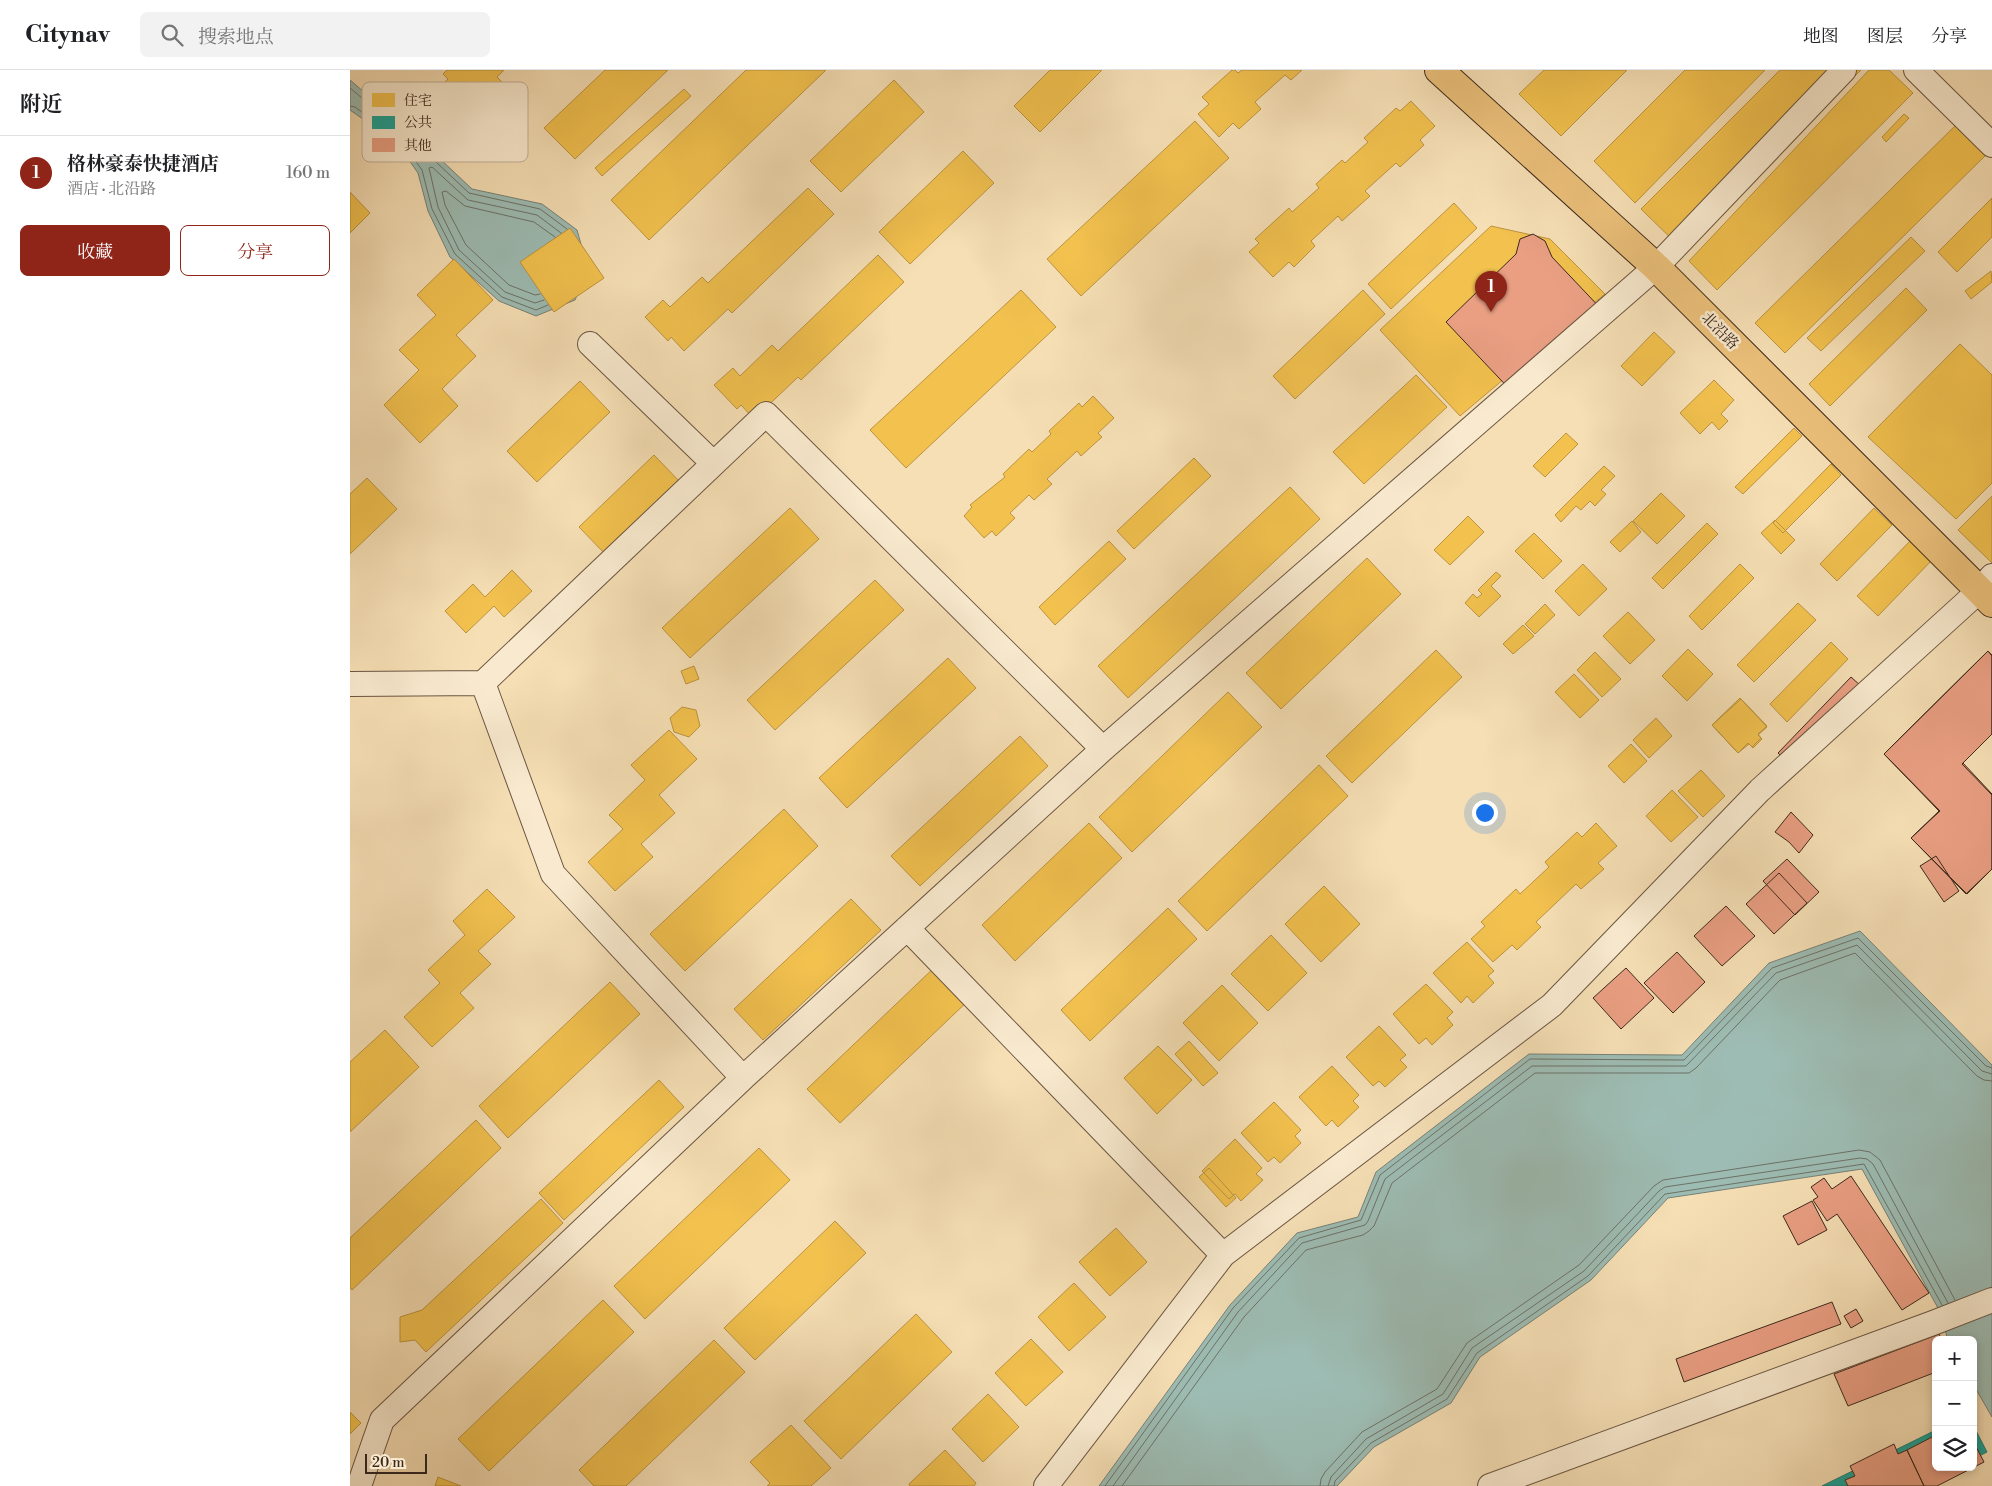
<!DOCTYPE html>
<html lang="zh">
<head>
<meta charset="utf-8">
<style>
  :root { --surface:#fff; --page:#f2f2f2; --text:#202124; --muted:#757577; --line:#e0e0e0; --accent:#8f2418 }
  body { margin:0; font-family:"Libre Bodoni","Noto Serif SC",serif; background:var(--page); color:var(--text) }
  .controls { position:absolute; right:15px; bottom:15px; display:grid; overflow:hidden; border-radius:8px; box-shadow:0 2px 8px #0003 }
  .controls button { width:45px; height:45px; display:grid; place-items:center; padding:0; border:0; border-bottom:1px solid var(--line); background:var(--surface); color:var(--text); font:25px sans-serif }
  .scale { position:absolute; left:15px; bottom:12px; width:62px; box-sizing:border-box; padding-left:5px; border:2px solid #3d291c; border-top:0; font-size:14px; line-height:18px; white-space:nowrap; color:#3d291c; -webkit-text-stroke:4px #f9eacf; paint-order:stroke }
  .you { position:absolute; left:1134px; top:742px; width:18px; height:18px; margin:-12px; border:4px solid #fff; border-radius:50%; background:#1a73e8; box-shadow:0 0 0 8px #1a73e833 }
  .badge { display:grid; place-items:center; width:32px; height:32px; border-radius:50%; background:var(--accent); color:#fff; font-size:16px; font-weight:700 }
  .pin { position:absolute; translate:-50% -41px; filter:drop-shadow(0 1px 2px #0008) }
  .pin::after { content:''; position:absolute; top:26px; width:18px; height:15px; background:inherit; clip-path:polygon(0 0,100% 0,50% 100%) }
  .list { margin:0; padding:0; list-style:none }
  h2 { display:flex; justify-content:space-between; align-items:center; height:65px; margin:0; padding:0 20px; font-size:21px }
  h2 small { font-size:16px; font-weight:400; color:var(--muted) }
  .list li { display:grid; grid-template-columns:32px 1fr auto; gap:15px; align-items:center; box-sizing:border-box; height:75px; padding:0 20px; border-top:1px solid var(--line) }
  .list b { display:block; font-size:19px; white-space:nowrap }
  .list p { margin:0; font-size:16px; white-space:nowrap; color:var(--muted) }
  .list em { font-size:16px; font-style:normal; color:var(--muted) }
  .actions { display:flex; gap:10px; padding:15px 20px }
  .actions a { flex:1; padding:11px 0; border:1px solid var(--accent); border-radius:8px; text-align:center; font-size:18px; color:var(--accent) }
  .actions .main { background:var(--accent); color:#fff }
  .icon { flex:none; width:28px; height:28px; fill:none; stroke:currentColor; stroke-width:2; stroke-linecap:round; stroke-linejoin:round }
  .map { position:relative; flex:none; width:1642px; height:1416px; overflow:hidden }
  header { display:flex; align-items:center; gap:30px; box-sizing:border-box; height:70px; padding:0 25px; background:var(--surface); border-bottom:1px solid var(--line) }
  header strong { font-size:24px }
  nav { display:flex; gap:28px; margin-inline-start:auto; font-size:18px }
  .search { width:350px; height:45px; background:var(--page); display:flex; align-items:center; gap:12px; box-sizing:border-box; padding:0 18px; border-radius:8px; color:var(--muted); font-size:19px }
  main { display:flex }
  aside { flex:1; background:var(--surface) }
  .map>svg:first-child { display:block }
</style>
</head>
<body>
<header>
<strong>Citynav</strong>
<div class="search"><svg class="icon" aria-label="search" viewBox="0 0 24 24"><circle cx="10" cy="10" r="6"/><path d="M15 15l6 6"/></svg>搜索地点</div>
<nav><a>地图</a><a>图层</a><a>分享</a></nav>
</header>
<main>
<aside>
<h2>附近<small></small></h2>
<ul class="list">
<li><span class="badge">1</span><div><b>格林豪泰快捷酒店</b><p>酒店 · 北沿路</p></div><em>160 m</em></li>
</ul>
<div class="actions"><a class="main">收藏</a><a>分享</a></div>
</aside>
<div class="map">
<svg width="1642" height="1416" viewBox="0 0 1642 1416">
  <rect width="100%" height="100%" fill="#f6dfb5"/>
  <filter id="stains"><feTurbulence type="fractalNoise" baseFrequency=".004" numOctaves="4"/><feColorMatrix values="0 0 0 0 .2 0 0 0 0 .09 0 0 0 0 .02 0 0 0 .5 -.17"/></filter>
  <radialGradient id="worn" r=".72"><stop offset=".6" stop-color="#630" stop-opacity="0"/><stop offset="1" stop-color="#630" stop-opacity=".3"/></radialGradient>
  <path fill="#9dbcb3" stroke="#778177" d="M 0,10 L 72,72 L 122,119 L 192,134 L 227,160 L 238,199 L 225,230 L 186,246 L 149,231 L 100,187 L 78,141 L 68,103 L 47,73 L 0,40 Z
    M 1510,861 L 1642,995 L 1642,1347 L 1623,1314 L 1623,1270 L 1598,1270 L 1589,1240 L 1512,1099 L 1318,1128 L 1241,1210 L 1130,1287 L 1101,1333 L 1024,1377 L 987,1416 L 749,1416 L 880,1235 L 947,1163 L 1008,1147 L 1026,1102 L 1179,984 L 1332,985 L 1419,893 Z"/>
  <path fill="#f2c14e" stroke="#bc933f" d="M 97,0 L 154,0 L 147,7 L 153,13 L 130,35 L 125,29 L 105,47 L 82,24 L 98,9 L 93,4 Z
    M 255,0 L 318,0 L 225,89 L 194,58 Z
    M 396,0 L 476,0 L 299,170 L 261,130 Z
    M 700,0 L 752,0 L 690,62 L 664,36 Z
    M 882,0 L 885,0 L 888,3 L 892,0 L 952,0 L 941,10 L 935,5 L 905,32 L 911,39 L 889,59 L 883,53 L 869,67 L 848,44 L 859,34 L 852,27 Z
    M 1194,0 L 1277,0 L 1211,66 L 1169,24 Z
    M 1335,0 L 1415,0 L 1285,133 L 1244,91 Z
    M 1430,0 L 1511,0 L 1332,179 L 1291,139 Z
    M 1519,0 L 1539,0 L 1563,23 L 1367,220 L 1339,191 Z
    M 544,10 L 574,42 L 491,122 L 460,91 Z
    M 334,19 L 341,26 L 252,106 L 245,98 Z
    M 1061,31 L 1085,56 L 1070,70 L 1074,75 L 1050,97 L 1046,93 L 1015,121 L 1020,126 L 992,151 L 988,146 L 961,171 L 965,176 L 944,197 L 939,192 L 923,207 L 899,182 L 909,173 L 905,169 L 939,138 L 942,142 L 969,118 L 966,114 L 992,90 L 995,93 L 1018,72 L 1014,68 L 1046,38 L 1050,41 Z
    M 1554,44 L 1559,48 L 1536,72 L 1532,67 Z
    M 1612,49 L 1642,79 L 1435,283 L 1405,253 Z
    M 845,51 L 879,88 L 731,226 L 697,189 Z
    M 613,81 L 644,113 L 560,194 L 529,162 Z
    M 458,118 L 484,144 L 382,243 L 378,239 L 334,281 L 321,267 L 318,271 L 295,247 L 313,230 L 320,237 L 352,207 L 358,213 Z
    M 0,122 L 20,143 L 0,163 Z
    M 1642,128 L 1642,167 L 1607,202 L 1588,182 Z
    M 1104,133 L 1127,158 L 1041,239 L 1018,214 Z
    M 1141,156 L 1200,169 L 1255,224 L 1110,346 L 1030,260 Z
    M 220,158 L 254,208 L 204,242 L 170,192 Z
    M 1561,167 L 1575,181 L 1471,281 L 1457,268 Z
    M 528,185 L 554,212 L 451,310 L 448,307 L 404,349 L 391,335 L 387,339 L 364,315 L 383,298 L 390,306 L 422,275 L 428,281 Z
    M 104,189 L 143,230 L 106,265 L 126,286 L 92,319 L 108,336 L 70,373 L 34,335 L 69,300 L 49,280 L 86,245 L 67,225 Z
    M 1641,201 L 1642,212 L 1621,229 L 1615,221 Z
    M 1556,218 L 1577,240 L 1480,336 L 1459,314 Z
    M 671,220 L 706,257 L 556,398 L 520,360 Z
    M 1013,220 L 1035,244 L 945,329 L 923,306 Z
    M 1304,262 L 1325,282 L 1292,316 L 1271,296 Z
    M 1610,274 L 1642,305 L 1642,413 L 1606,449 L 1518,367 Z
    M 1066,305 L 1097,337 L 1014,414 L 983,382 Z
    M 1364,310 L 1384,330 L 1371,344 L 1378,351 L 1369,360 L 1362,352 L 1350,364 L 1330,343 Z
    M 230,311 L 260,342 L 187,412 L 157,381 Z
    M 743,326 L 764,348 L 748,363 L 752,367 L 731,386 L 727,381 L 697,409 L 702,414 L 684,430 L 679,425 L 660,443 L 665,448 L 646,466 L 642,461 L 634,468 L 614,446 L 622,437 L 620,435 L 655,407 L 653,404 L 679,379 L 682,382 L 701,364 L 699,361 L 729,333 L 732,337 Z
    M 1444,358 L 1452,366 L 1393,424 L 1385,417 Z
    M 1216,363 L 1228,374 L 1195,407 L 1183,396 Z
    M 304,385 L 331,413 L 256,485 L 229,457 Z
    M 844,388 L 861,406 L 784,479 L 767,461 Z
    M 1481,394 L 1491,405 L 1433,463 L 1423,453 Z
    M 1254,396 L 1265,406 L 1251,420 L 1256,424 L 1245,436 L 1240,431 L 1231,440 L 1226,436 L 1211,452 L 1205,445 Z
    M 17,408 L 47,439 L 0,484 L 0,424 Z
    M 940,417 L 970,449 L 778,628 L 748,596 Z
    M 1311,423 L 1335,446 L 1307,474 L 1283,451 Z
    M 1642,426 L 1642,493 L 1608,460 Z
    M 440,438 L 469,469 L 340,588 L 312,558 Z
    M 1524,438 L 1542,455 L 1487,511 L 1470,494 Z
    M 1118,446 L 1134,462 L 1100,495 L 1084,480 Z
    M 1425,450 L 1445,470 L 1431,484 L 1411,463 Z
    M 1282,451 L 1291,462 L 1270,482 L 1260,472 Z
    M 1357,453 L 1368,464 L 1313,519 L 1302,508 Z
    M 1184,463 L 1212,491 L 1193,509 L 1165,481 Z
    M 1562,469 L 1583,489 L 1528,546 L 1507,526 Z
    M 759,471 L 776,489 L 705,555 L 689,537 Z
    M 1017,488 L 1051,524 L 931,639 L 896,603 Z
    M 1233,494 L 1257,519 L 1229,546 L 1205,521 Z
    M 1390,494 L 1404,508 L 1352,560 L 1339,546 Z
    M 162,500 L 182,521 L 154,547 L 144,536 L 116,563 L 95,541 L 123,514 L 135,527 Z
    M 1146,502 L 1151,506 L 1141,516 L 1151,526 L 1129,547 L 1115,533 L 1123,524 L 1127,528 L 1132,524 L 1128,520 Z
    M 525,510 L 554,540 L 425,660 L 397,630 Z
    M 1448,533 L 1466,550 L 1404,612 L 1387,595 Z
    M 1195,534 L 1205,545 L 1185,564 L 1175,554 Z
    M 1278,542 L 1305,570 L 1280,594 L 1253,566 Z
    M 1173,555 L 1184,566 L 1163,584 L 1153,574 Z
    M 1481,572 L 1498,589 L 1437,652 L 1420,634 Z
    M 1338,579 L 1363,604 L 1337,631 L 1312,606 Z
    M 1086,580 L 1112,607 L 1002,713 L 976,686 Z
    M 1245,582 L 1271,609 L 1252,627 L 1227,600 Z
    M 598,588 L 626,618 L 497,738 L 469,708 Z
    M 344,596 L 349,609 L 336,614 L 331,601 Z
    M 1224,604 L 1249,630 L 1230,648 L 1205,622 Z
    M 878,622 L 912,657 L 782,782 L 749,747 Z
    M 1390,628 L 1417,656 L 1408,664 L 1411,668 L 1402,677 L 1398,673 L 1388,683 L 1362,655 Z
    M 1391,629 L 1417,657 L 1408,665 L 1412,669 L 1403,678 L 1399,674 L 1388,683 L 1362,655 Z
    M 332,637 L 346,640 L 350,656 L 339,667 L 324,662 L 320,648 Z
    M 1306,648 L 1322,666 L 1299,688 L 1283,670 Z
    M 319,660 L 347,689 L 309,725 L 325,743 L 291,774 L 303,787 L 265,821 L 238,792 L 273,759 L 259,745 L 295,710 L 281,695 Z
    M 670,666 L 698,696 L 570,816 L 541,786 Z
    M 1281,674 L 1297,691 L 1274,713 L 1258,696 Z
    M 969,695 L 998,726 L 857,861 L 828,831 Z
    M 1351,700 L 1375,726 L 1353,747 L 1328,721 Z
    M 1322,720 L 1348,747 L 1321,772 L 1296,746 Z
    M 434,739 L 468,776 L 335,901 L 300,864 Z
    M 739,753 L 772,788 L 665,891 L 632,855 Z
    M 1246,753 L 1267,776 L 1248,793 L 1254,799 L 1231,819 L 1226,814 L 1186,852 L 1191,857 L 1167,880 L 1162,875 L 1143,892 L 1121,869 L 1135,856 L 1131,852 L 1166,819 L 1170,824 L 1199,797 L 1195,792 L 1227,762 L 1232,767 Z
    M 974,816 L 1010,854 L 971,892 L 935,854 Z
    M 137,819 L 165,847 L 128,881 L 141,894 L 110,923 L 124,938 L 82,977 L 54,947 L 90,913 L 78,900 L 115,865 L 103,851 Z
    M 501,829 L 531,860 L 413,970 L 384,939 Z
    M 818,838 L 847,869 L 740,971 L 711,940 Z
    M 921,865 L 957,903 L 918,941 L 881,904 Z
    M 1117,872 L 1144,901 L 1138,906 L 1144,913 L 1123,933 L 1117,926 L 1111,933 L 1083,903 Z
    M 588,894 L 621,928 L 490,1053 L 457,1019 Z
    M 260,912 L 290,944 L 158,1068 L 129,1036 Z
    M 1076,914 L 1103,942 L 1097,948 L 1103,955 L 1082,975 L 1076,968 L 1069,974 L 1043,944 Z
    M 872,915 L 908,953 L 869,991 L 833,953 Z
    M 1029,956 L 1056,985 L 1050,990 L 1057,997 L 1035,1017 L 1029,1011 L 1023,1016 L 996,987 Z
    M 35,960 L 69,997 L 0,1062 L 0,992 Z
    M 839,971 L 868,1003 L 853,1016 L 825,984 Z
    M 808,976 L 842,1010 L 807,1044 L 774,1008 Z
    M 982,996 L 1009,1025 L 1003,1031 L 1009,1037 L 988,1057 L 982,1050 L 976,1056 L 949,1027 Z
    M 309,1010 L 334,1037 L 214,1150 L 189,1123 Z
    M 924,1032 L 951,1060 L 945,1066 L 951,1073 L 930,1093 L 924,1087 L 918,1092 L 891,1063 Z
    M 126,1050 L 151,1078 L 2,1220 L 0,1218 L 0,1168 Z
    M 885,1069 L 912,1098 L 906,1104 L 913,1110 L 891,1131 L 885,1124 L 879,1129 L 852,1101 Z
    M 409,1078 L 440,1110 L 295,1249 L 264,1216 Z
    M 859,1098 L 886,1128 L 876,1137 L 849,1107 Z
    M 191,1129 L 213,1153 L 76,1282 L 65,1270 L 50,1272 L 50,1247 L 72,1240 Z
    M 485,1151 L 516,1183 L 405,1290 L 374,1258 Z
    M 766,1158 L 797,1192 L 760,1226 L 729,1192 Z
    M 724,1213 L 756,1247 L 719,1281 L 688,1247 Z
    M 253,1230 L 284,1262 L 139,1401 L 108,1369 Z
    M 566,1244 L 602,1282 L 491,1389 L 454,1351 Z
    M 681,1269 L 713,1302 L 676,1336 L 645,1303 Z
    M 364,1270 L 395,1302 L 276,1416 L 244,1416 L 229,1400 Z
    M 638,1324 L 669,1357 L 633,1392 L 602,1359 Z
    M 0,1342 L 11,1353 L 0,1364 Z
    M 441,1355 L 481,1398 L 461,1416 L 417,1416 L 420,1413 L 400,1392 Z
    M 595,1380 L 626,1413 L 624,1416 L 560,1416 L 559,1414 Z
    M 88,1407 L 111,1416 L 85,1416 Z"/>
  <path fill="#17a398" stroke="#227e73" d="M 1623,1355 L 1637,1382 L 1623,1389 Z
    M 1586,1360 L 1586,1397 L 1606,1397 L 1568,1416 L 1472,1416 Z"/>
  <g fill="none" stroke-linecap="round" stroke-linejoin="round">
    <path stroke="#6d7268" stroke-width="1" d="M 0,18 L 69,76 L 119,123 L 190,139 L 217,159
      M 0,36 L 5,37 L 50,70 L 72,100 L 82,139 L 105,184 L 152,227 L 186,240 L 198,235
      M 190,224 L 185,225 L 159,215 L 116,175 L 95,135 L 92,122 L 96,121 L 115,136 L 184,152 L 205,167
      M 194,230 L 185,233 L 155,222 L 109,180 L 88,137 L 79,98 L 82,97 L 118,130 L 187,145 L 211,163
      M 755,1416 L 883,1238 L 949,1168 L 1011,1150 L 1030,1105 L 1180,989 L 1334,990 L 1422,898 L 1508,868 L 1636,996 L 1642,998
      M 763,1416 L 888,1242 L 952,1173 L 1015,1155 L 1018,1151 L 1035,1109 L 1182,996 L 1336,996 L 1426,903 L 1507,875 L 1632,1001 L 1642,1004
      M 772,1416 L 894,1247 L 956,1180 L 1013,1165 L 1019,1161 L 1024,1156 L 1042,1113 L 1185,1003 L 1339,1003 L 1346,998 L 1430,910 L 1505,883 L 1627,1006 L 1634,1010 L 1642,1011
      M 970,1416 L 971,1409 L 975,1402 L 1012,1362 L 1087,1319 L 1117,1273 L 1229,1195 L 1304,1116 L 1313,1110 L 1509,1080 L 1520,1082 L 1530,1090 L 1605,1230
      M 978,1416 L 981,1407 L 1016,1369 L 1093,1324 L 1122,1278 L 1234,1201 L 1309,1121 L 1315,1117 L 1510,1088 L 1517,1089 L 1523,1094 L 1598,1233
      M 984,1416 L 985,1411 L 1021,1373 L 1097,1329 L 1127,1283 L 1238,1206 L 1315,1124 L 1514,1094 L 1592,1235"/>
  </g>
  <path fill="#ea9f83" stroke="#3d291c" d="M 1183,164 L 1195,171 L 1202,187 L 1255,243 L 1166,326 L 1096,252 L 1166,184 L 1170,169 Z
    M 1638,581 L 1642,585 L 1642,664 L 1613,693 L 1642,724 L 1642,799 L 1617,824 L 1561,768 L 1590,741 L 1534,684 Z
    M 1638,581 L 1642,586 L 1642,664 L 1612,694 L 1642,725 L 1642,799 L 1616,824 L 1561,768 L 1589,741 L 1534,684 Z
    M 1501,607 L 1511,616 L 1437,692 L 1428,683 Z
    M 1441,742 L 1463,765 L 1449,783 L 1439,772 L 1425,762 Z
    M 1586,786 L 1609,821 L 1594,832 L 1570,796 Z
    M 1437,789 L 1469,822 L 1445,845 L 1413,811 Z
    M 1429,803 L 1457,833 L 1424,864 L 1396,834 Z
    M 1376,836 L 1405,866 L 1372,896 L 1344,866 Z
    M 1327,882 L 1355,912 L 1323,943 L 1294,913 Z
    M 1276,898 L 1304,928 L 1271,959 L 1243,928 Z
    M 1501,1106 L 1579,1223 L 1552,1240 L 1487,1144 L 1477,1151 L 1463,1130 L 1468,1127 L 1461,1117 L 1474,1108 L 1482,1119 Z
    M 1462,1131 L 1477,1160 L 1448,1175 L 1433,1146 Z
    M 1482,1232 L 1491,1254 L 1334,1312 L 1326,1289 Z
    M 1506,1239 L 1513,1251 L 1501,1258 L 1494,1246 Z
    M 1589,1264 L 1592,1270 L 1586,1270 L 1586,1302 L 1498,1336 L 1484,1304 Z
    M 1586,1365 L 1586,1397 L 1623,1397 L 1623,1371 L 1634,1392 L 1587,1416 L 1574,1416 L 1557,1380 Z
    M 1544,1374 L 1548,1384 L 1557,1380 L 1574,1416 L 1498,1416 L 1495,1410 L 1505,1406 L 1500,1396 Z"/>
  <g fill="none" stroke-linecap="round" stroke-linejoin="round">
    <defs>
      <path id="minor" d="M 1566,0 L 1642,75
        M 240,274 L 363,393
        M 0,614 L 133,613 L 416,344 L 753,679
        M 557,858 L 873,1185 L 1202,935 L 1410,720 L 1629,521 L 1642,506
        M 393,1008 L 753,679 L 1306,197 L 1494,0
        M 9,1416 L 32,1350 L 393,1008 L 203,804 L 133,613
        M 696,1416 L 873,1185
        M 1140,1416 L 1583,1253 L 1642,1230"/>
      <path id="major" d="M 1089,0 L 1306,197 L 1642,533"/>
    </defs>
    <use href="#minor" stroke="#6b5642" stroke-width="26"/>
    <use href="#major" stroke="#3d291c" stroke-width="30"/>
    <use href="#minor" stroke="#f9eacf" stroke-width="24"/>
    <use href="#major" stroke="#ebc07a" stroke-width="28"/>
  </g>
  <g text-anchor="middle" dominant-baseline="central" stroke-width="5" stroke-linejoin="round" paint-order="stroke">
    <g font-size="15" fill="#3d291c" stroke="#f9eacf">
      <text transform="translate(1370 261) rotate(45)">北沿路</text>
    </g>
  </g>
  <rect x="12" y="12" width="166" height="80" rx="8" fill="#f9eacf" stroke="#c1b099" stroke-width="1"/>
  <rect x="22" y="23" width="23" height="14" fill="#f2c14e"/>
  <rect x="22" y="46" width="23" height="13" fill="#17a398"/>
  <rect x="22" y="68" width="23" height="14" fill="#ea9f83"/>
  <g font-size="14" fill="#3d291c">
    <text x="54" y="35">住宅</text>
    <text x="54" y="57">公共</text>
    <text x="54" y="80">其他</text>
  </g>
  <rect width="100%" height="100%" filter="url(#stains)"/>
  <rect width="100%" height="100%" fill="url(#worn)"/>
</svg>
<div class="controls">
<button>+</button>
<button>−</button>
<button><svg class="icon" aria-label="layers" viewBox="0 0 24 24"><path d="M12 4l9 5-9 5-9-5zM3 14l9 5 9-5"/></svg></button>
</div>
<div class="scale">20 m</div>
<div class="you"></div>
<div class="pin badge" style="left:1141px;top:242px">1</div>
</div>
</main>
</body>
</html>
